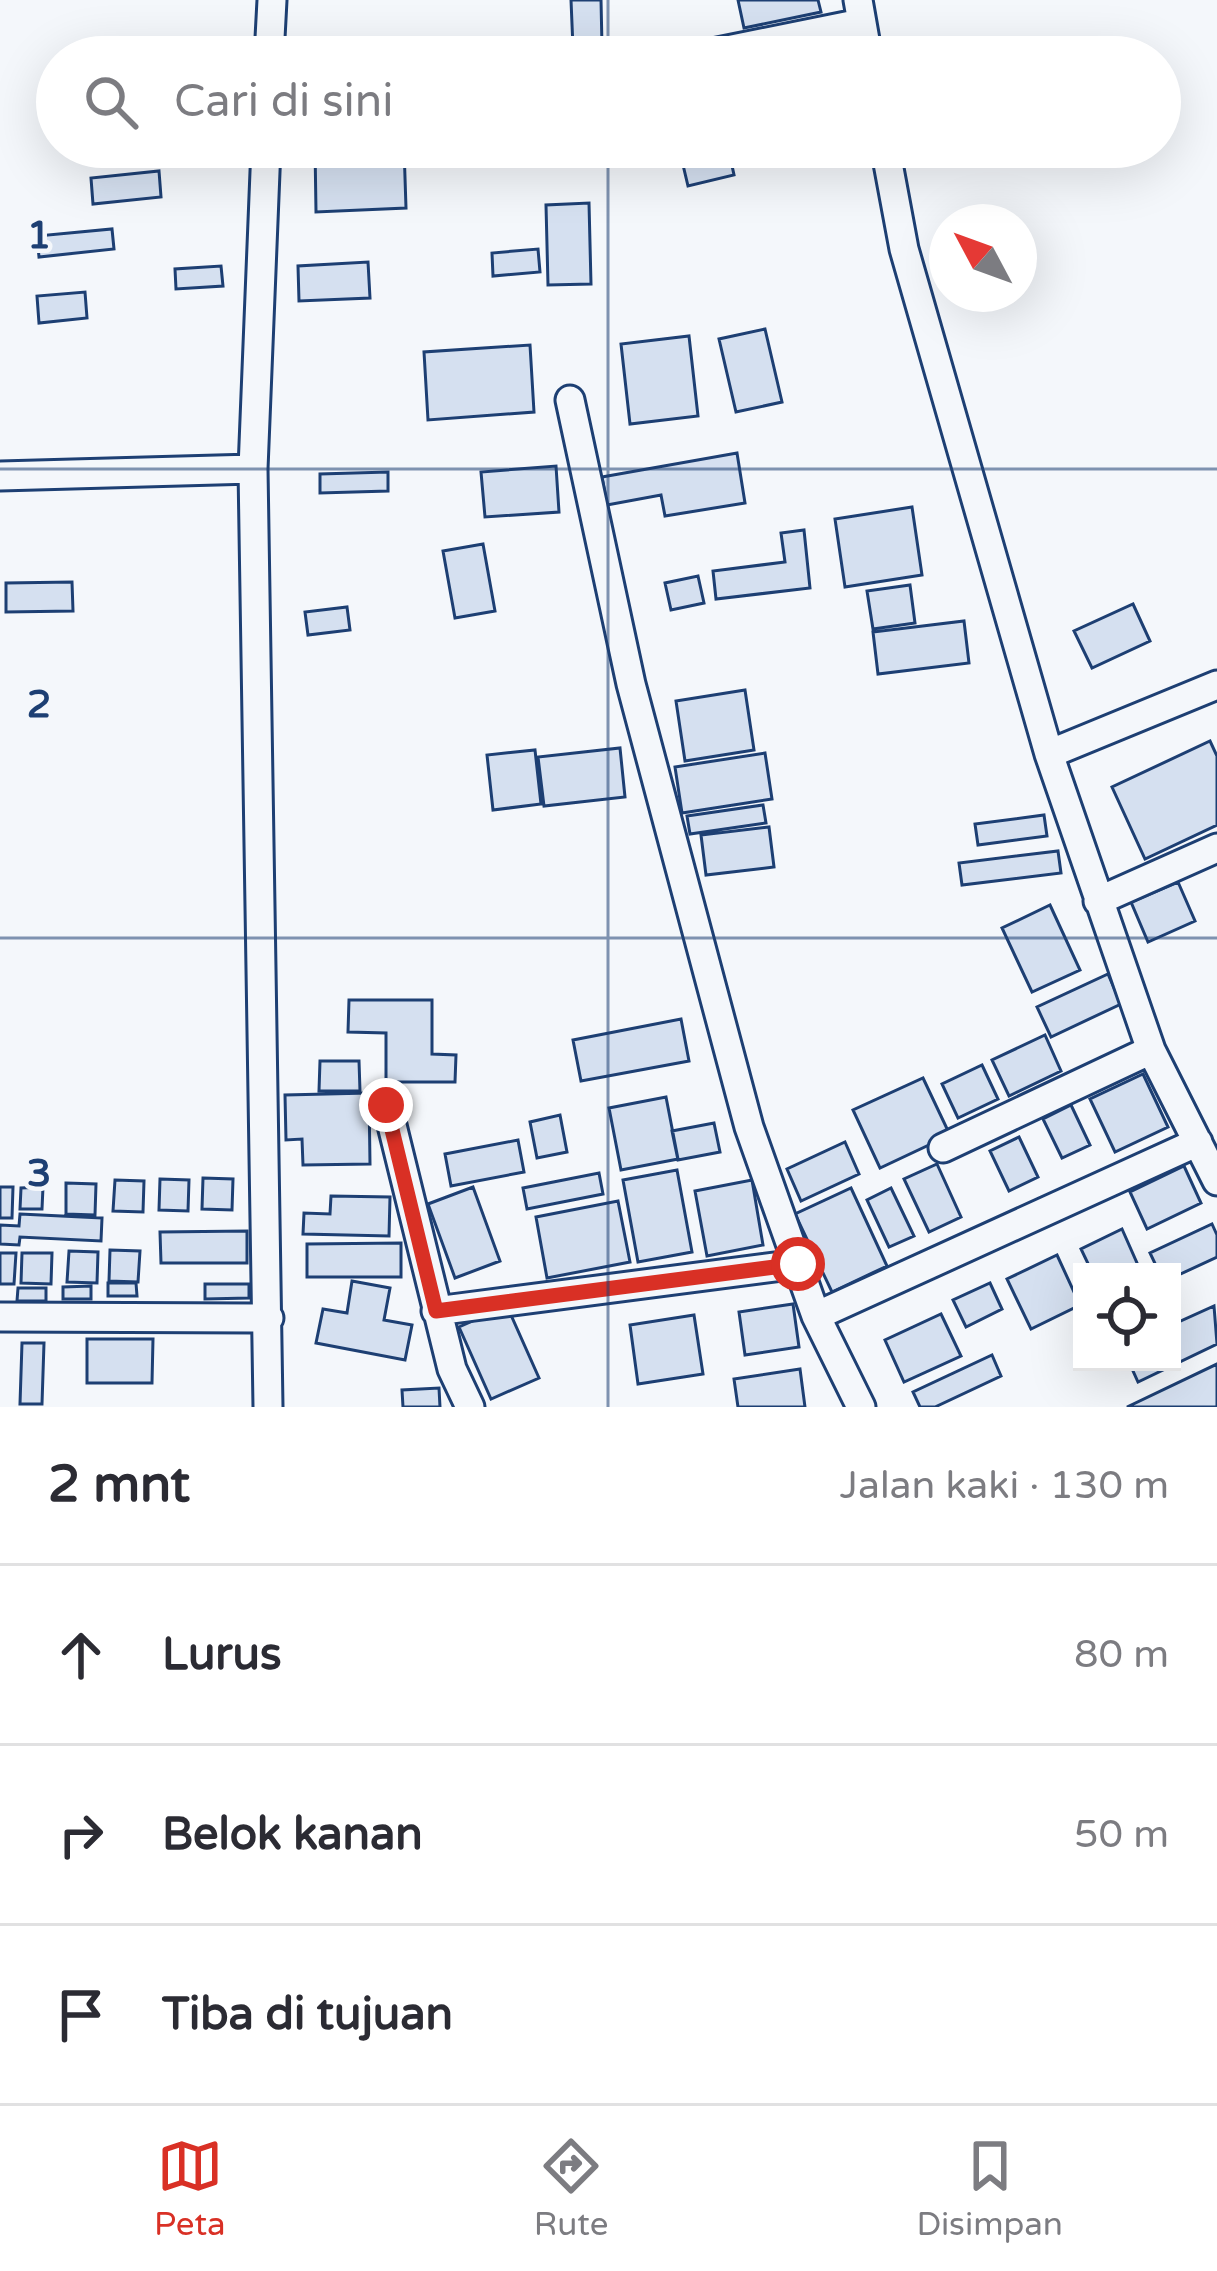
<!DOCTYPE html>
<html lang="id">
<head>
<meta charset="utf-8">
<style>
  :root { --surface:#fff; --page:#f7f7f7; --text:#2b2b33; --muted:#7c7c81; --line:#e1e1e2; --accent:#d93025 }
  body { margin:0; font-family:"Varela Round",sans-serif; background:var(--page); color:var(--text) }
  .controls { position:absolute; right:36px; bottom:36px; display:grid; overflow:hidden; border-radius:0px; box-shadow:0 12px 48px #0002 }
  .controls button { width:108px; height:108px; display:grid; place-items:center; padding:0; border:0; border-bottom:3px solid var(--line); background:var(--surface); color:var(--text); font:60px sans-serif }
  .compass { position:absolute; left:929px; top:204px; width:108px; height:108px; border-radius:50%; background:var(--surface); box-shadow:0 12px 48px #0002; rotate:311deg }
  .stop { position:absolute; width:36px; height:36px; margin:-27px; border:9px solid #d93025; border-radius:50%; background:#fff }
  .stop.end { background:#d93025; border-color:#fff; box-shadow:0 3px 12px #0008 }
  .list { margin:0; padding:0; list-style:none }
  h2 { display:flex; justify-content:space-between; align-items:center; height:156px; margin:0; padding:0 48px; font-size:51px }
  h2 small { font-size:39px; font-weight:400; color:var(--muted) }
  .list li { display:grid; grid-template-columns:78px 1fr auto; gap:36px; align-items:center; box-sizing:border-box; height:180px; padding:0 48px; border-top:3px solid var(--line) }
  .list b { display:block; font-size:45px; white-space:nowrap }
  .list em { font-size:39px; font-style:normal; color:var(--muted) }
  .icon { flex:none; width:66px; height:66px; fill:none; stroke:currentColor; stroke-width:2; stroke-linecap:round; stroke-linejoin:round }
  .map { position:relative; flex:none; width:1217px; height:1407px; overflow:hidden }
  .search { position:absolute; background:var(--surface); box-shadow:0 12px 48px #0002; left:36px; right:36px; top:36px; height:132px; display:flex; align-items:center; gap:30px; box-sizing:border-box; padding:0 42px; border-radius:66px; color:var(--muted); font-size:45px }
  .sheet { height:696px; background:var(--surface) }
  nav { display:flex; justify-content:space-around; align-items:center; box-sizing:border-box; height:168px; border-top:3px solid var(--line); background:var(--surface); font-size:33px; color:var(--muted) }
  nav a { display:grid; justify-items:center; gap:6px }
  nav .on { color:var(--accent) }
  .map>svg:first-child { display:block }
</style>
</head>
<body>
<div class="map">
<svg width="1217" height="1407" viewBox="0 0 1217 1407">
  <rect width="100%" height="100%" fill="#f4f7fb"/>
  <path fill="#d5e0f0" stroke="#1d3f73" stroke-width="3" d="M 571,0 L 601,0 L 602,46 L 573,48 Z
    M 738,0 L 818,0 L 821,12 L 744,28 Z
    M 221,39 L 222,57 L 129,57 L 129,43 Z
    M 315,147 L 404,147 L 406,208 L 316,212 Z
    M 553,147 L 616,147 L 616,148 L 554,154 Z
    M 658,147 L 728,147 L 734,175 L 688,186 L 679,148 L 659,152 Z
    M 159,171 L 161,197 L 93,204 L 91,178 Z
    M 589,203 L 591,284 L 548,285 L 546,205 Z
    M 112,229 L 114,249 L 39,257 L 37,236 Z
    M 538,249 L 540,272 L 493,276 L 492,253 Z
    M 368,262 L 370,298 L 299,301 L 298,266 Z
    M 221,266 L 223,286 L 176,289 L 175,269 Z
    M 85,292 L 87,318 L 39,323 L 37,296 Z
    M 765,329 L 782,402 L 736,412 L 719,339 Z
    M 689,336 L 698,416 L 630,424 L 621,344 Z
    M 530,345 L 534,412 L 428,420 L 424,352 Z
    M 737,453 L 745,503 L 665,516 L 661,495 L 607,505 L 602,477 Z
    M 556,466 L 559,512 L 485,517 L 481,472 Z
    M 388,472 L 388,491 L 320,493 L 320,474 Z
    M 912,507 L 922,575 L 845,587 L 835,519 Z
    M 804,530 L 810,588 L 716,599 L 713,571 L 785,562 L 781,533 Z
    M 483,544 L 495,611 L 455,618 L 443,551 Z
    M 698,576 L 704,603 L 671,610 L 665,583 Z
    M 72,582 L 73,611 L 6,612 L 6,583 Z
    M 910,585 L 915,623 L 873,629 L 867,591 Z
    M 1133,604 L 1150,641 L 1092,668 L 1074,631 Z
    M 347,607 L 350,630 L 308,635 L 305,612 Z
    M 964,621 L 969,663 L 878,674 L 873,632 Z
    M 745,690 L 754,750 L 685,761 L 676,701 Z
    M 1210,741 L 1217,756 L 1217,825 L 1145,859 L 1112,787 Z
    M 620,748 L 625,797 L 544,806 L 538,757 Z
    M 535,750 L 541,804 L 493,810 L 487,755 Z
    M 765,753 L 772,799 L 682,813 L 675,767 Z
    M 763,805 L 766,823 L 690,834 L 687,816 Z
    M 1044,815 L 1047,836 L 978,845 L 975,824 Z
    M 769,827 L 774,867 L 706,875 L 701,835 Z
    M 1058,851 L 1061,873 L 962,885 L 959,863 Z
    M 1178,882 L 1195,921 L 1148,942 L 1131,902 Z
    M 1050,905 L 1080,970 L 1032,992 L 1002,928 Z
    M 1108,974 L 1121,1004 L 1051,1037 L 1037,1007 Z
    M 349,1000 L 432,1000 L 432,1054 L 456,1055 L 455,1082 L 386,1082 L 386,1033 L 348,1032 Z
    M 681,1019 L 689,1061 L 581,1081 L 573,1040 Z
    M 1045,1035 L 1061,1071 L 1009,1096 L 992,1060 Z
    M 320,1061 L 359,1061 L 360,1091 L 319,1091 Z
    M 982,1065 L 998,1099 L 958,1118 L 942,1084 Z
    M 1143,1074 L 1168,1127 L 1115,1152 L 1090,1099 Z
    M 923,1078 L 950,1135 L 880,1168 L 853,1110 Z
    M 369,1093 L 370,1164 L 303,1165 L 302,1139 L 286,1140 L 285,1095 Z
    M 666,1097 L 678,1159 L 621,1170 L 609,1108 Z
    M 1071,1105 L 1090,1145 L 1062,1158 L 1043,1119 Z
    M 560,1115 L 567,1152 L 537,1158 L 530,1122 Z
    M 714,1123 L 720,1152 L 678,1160 L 672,1131 Z
    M 1019,1137 L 1038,1177 L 1009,1191 L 990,1151 Z
    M 518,1140 L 524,1172 L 451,1186 L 445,1154 Z
    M 845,1142 L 859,1174 L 801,1201 L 787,1169 Z
    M 937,1164 L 961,1217 L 929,1232 L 904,1179 Z
    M 1184,1166 L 1201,1203 L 1147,1229 L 1130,1192 Z
    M 677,1170 L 692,1252 L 638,1262 L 623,1180 Z
    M 599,1173 L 603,1194 L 527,1209 L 523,1188 Z
    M 203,1178 L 233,1179 L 232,1210 L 202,1209 Z
    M 160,1179 L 189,1180 L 188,1211 L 159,1210 Z
    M 115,1180 L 144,1181 L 143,1212 L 113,1211 Z
    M 752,1180 L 763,1245 L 707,1256 L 695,1191 Z
    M 66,1183 L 96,1184 L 95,1215 L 66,1214 Z
    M 0,1187 L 13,1187 L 12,1218 L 0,1218 Z
    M 43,1187 L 42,1209 L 20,1209 L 21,1188 Z
    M 473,1187 L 500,1261 L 455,1278 L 428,1204 Z
    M 851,1188 L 887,1266 L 832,1292 L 795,1214 Z
    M 891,1188 L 914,1236 L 889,1247 L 867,1200 Z
    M 331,1196 L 390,1197 L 389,1236 L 303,1234 L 304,1213 L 330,1214 Z
    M 618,1201 L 630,1262 L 547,1278 L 536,1217 Z
    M 20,1214 L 102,1218 L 101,1241 L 20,1237 L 19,1245 L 0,1244 L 0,1225 L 19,1226 Z
    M 1212,1224 L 1217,1235 L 1217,1257 L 1172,1278 L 1172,1272 L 1159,1272 L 1150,1253 Z
    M 1122,1229 L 1141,1272 L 1092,1272 L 1081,1249 Z
    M 247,1231 L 247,1263 L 161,1263 L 160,1232 Z
    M 401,1243 L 401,1277 L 307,1277 L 307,1244 Z
    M 110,1250 L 140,1251 L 138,1282 L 109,1281 Z
    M 69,1251 L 98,1252 L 97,1283 L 67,1282 Z
    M 0,1253 L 16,1253 L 14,1284 L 0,1284 Z
    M 22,1253 L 52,1253 L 51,1284 L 21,1283 Z
    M 1057,1255 L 1080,1305 L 1031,1329 L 1007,1279 Z
    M 352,1281 L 390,1288 L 384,1320 L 412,1325 L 405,1360 L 316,1343 L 323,1309 L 347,1313 Z
    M 108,1283 L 136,1283 L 137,1296 L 108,1296 Z
    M 990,1283 L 1002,1309 L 966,1327 L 953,1300 Z
    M 205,1284 L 249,1284 L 249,1298 L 205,1299 Z
    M 91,1286 L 91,1299 L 63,1299 L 63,1287 Z
    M 18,1288 L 46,1288 L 46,1301 L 17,1301 Z
    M 793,1304 L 799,1347 L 745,1355 L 739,1312 Z
    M 507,1306 L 539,1378 L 491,1399 L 459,1327 Z
    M 1214,1306 L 1217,1344 L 1138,1382 L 1129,1362 L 1172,1362 L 1172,1325 Z
    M 941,1314 L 961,1356 L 904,1382 L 885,1340 Z
    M 694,1315 L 703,1374 L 638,1384 L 630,1325 Z
    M 87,1339 L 153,1339 L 152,1383 L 87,1383 Z
    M 22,1343 L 44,1343 L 42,1404 L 20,1404 Z
    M 992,1355 L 1001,1376 L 935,1407 L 920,1407 L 913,1392 Z
    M 1217,1364 L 1217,1407 L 1127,1407 Z
    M 800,1369 L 805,1407 L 738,1407 L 734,1379 Z
    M 439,1388 L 440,1407 L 403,1407 L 402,1390 Z"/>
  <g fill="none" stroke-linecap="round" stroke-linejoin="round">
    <defs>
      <path id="minor" d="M 858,0 L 868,57
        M 269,57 L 272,0
        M 693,57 L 861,23
        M 266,147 L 253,469 L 268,1407
        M 885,147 L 904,249 L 1049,754 L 1151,1050 L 1217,1181
        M 570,400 L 631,684 L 749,1127 L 816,1316 L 861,1407
        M 0,476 L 253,469
        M 1049,754 L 1217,685
        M 1098,901 L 1217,848
        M 387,1105 L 452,1369 L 470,1407
        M 943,1148 L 1151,1050
        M 436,1311 L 798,1264
        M 816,1316 L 1198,1142
        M 0,1317 L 269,1318"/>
    </defs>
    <use href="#minor" stroke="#1d3f73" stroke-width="33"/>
    <use href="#minor" stroke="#f4f7fb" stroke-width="27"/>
  </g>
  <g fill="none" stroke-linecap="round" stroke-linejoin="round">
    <path stroke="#d93025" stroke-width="15" d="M 386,1105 L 436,1311 L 798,1264"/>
  </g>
  <path fill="none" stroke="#1d3f73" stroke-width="3" stroke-opacity="0.55" d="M 608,0 L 608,57M 608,147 L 608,1407M 0,469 L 1217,469M 0,938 L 1217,938"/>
  <g font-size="39" text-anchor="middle" font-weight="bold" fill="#1d3f73" stroke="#f4f7fb" stroke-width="9" stroke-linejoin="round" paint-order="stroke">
    <text x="39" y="248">1</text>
    <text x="39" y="717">2</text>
    <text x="39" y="1186">3</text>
  </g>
</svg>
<div class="controls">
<button><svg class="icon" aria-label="locate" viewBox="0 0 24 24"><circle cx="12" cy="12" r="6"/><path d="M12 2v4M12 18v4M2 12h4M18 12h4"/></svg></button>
</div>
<svg class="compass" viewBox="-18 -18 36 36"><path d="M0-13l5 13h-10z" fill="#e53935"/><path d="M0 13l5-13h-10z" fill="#7c7c81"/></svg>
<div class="stop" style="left:798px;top:1264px"></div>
<div class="stop end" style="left:386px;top:1105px"></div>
<div class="search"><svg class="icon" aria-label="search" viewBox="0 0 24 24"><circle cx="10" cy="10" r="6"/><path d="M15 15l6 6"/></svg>Cari di sini</div>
</div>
<section class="sheet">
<h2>2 mnt<small>Jalan kaki · 130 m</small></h2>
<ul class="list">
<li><svg class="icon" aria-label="ahead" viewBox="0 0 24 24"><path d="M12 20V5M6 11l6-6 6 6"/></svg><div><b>Lurus</b></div><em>80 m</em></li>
<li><svg class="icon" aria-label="right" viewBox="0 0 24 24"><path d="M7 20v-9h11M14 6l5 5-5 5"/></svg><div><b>Belok kanan</b></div><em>50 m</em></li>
<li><svg class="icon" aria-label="arrive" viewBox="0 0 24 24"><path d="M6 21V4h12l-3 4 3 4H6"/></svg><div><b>Tiba di tujuan</b></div></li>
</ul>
</section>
<nav>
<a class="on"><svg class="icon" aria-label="map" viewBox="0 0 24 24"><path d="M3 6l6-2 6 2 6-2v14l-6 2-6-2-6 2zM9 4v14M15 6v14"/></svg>Peta</a>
<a><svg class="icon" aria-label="directions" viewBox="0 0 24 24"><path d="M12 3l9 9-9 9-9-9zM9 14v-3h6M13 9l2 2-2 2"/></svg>Rute</a>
<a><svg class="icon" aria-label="saved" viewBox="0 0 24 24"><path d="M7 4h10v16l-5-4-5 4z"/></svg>Disimpan</a>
</nav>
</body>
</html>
